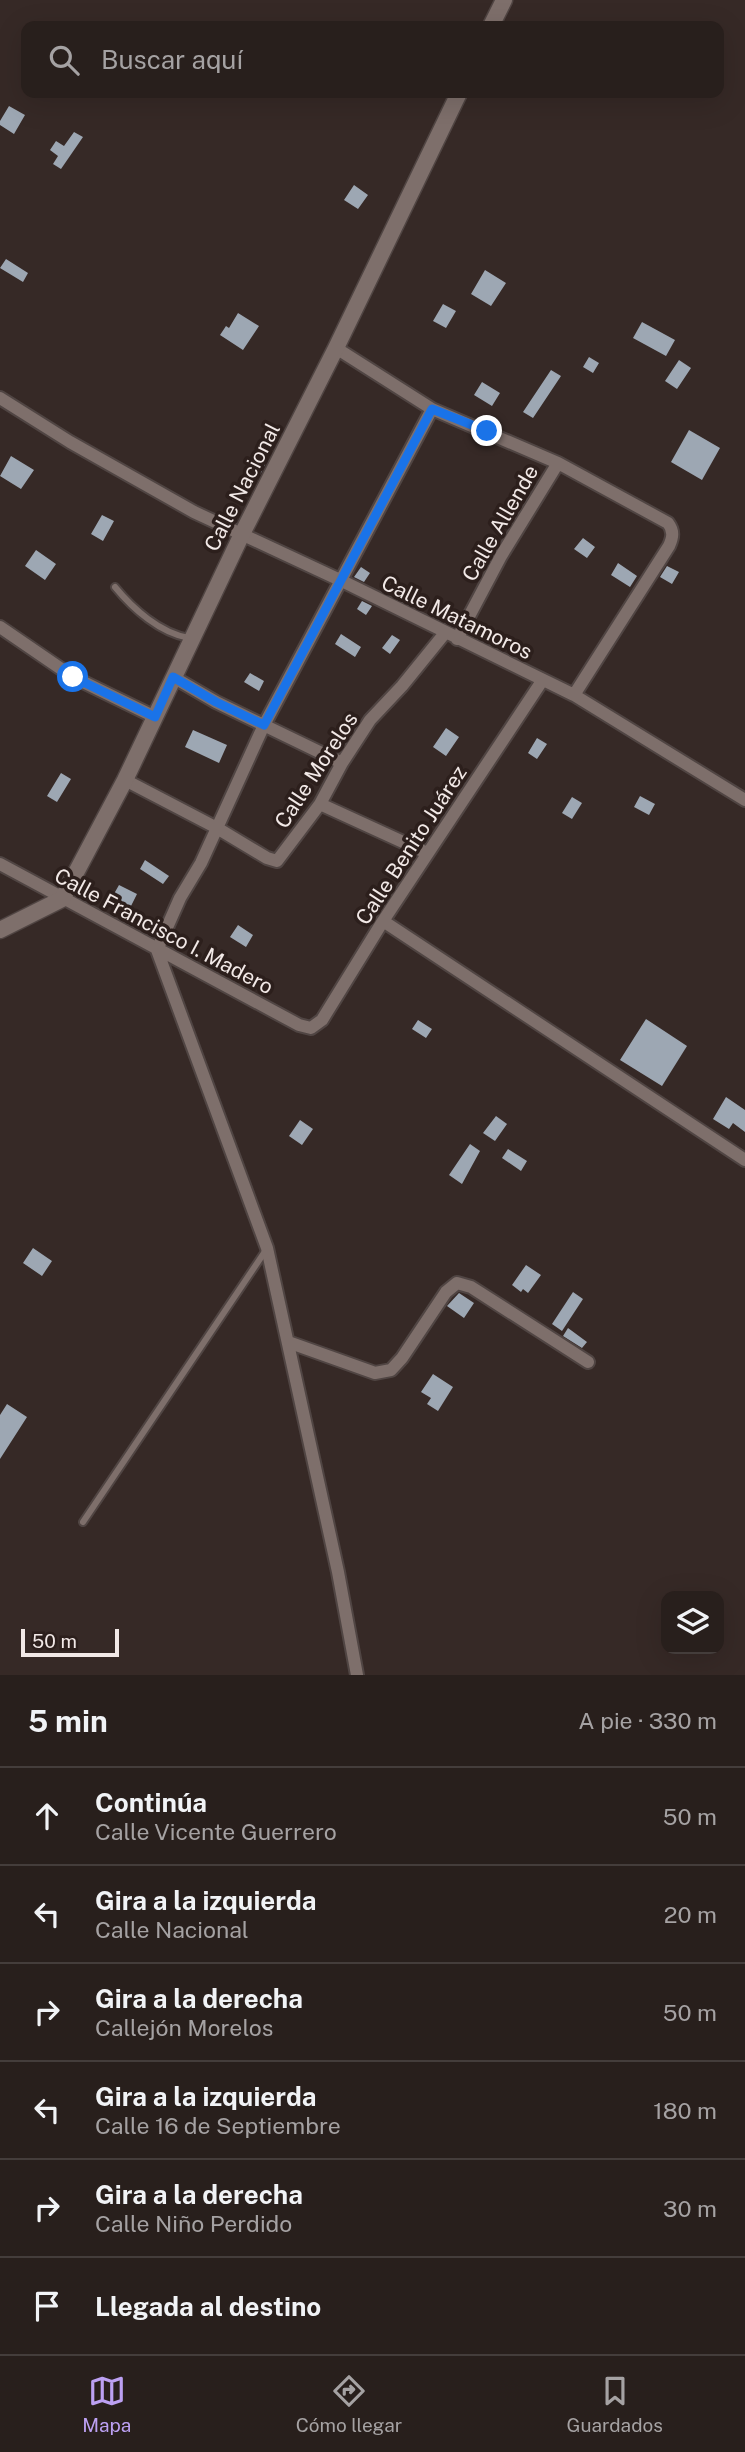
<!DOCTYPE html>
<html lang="es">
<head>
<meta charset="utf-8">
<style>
  :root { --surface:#281f1c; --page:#342c29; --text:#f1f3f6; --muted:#a5a2a3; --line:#443d3b; --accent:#bca0f2 }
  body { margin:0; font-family:"Public Sans",sans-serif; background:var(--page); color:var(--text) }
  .controls { position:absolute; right:21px; bottom:21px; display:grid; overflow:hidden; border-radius:14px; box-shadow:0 7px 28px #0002 }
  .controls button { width:63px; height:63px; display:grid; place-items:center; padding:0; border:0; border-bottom:2px solid var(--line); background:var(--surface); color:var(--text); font:35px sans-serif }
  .scale { position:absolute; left:21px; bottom:18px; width:98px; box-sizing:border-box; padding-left:7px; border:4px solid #f2e9e7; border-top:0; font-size:19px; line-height:24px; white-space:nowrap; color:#f2e9e7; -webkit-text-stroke:5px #2c1f1c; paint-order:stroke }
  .stop { position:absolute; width:21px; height:21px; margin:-16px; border:5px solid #1a73e8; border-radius:50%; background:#fff }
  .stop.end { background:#1a73e8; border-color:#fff; box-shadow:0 2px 7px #0008 }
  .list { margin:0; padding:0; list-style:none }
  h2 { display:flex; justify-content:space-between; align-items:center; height:91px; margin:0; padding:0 28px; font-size:30px }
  h2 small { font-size:23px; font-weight:400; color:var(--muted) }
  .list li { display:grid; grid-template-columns:46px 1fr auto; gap:21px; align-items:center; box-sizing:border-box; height:98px; padding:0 28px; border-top:2px solid var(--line) }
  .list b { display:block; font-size:26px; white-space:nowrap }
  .list p { margin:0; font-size:23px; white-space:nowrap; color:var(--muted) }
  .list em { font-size:23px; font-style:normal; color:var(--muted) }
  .icon { flex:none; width:38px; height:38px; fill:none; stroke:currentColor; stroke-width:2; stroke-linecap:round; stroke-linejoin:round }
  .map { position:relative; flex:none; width:745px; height:1675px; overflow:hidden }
  .search { position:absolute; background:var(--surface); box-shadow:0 7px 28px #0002; left:21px; right:21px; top:21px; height:77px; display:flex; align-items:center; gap:18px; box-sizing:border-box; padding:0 24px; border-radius:14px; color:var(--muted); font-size:26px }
  .sheet { height:679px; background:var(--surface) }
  nav { display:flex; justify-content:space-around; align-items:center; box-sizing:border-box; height:98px; border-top:2px solid var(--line); background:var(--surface); font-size:19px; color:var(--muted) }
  nav a { display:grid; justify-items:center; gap:4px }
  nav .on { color:var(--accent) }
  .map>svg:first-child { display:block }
</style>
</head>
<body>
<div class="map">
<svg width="745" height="1675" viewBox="0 0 745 1675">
  <rect width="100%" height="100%" fill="#362926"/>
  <path fill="#9da7b3" d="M 9,106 L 25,115 L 14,134 L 0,125 L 0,121 Z
    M 74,132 L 83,137 L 61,169 L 53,164 L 58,156 L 50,150 L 56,141 L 64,146 Z
    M 354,185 L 368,195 L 358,209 L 344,200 Z
    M 6,259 L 28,273 L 23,282 L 0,268 Z
    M 485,270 L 506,283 L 491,306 L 471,294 Z
    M 443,304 L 456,311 L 446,328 L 433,321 Z
    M 238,313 L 259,326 L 243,350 L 220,335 L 226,326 L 229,328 Z
    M 642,322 L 675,340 L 666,356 L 633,338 Z
    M 589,357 L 599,363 L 593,373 L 583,367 Z
    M 679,360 L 691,368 L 677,389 L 665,381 Z
    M 551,370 L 561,376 L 533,418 L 523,412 Z
    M 482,382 L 500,393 L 492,406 L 474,395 Z
    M 689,430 L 720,448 L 702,480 L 671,462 Z
    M 257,452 L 268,458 L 260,475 L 249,469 Z
    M 11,456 L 34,470 L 21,489 L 0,476 Z
    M 102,515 L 114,521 L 103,541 L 91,534 Z
    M 583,538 L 595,547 L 587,558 L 574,549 Z
    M 36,550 L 56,564 L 45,580 L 25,566 Z
    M 618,563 L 637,576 L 630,587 L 611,575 Z
    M 667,566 L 679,572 L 672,584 L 660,577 Z
    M 361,567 L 370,573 L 364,582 L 354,577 Z
    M 362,601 L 372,606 L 366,615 L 357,609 Z
    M 341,634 L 361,647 L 355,657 L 335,644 Z
    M 392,635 L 400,640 L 390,654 L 382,648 Z
    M 250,673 L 264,681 L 259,691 L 244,682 Z
    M 446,728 L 459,737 L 446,756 L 433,747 Z
    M 193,730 L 227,745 L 219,763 L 185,747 Z
    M 537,738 L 547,744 L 537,759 L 528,753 Z
    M 61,773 L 71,779 L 57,802 L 47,796 Z
    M 640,796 L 655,804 L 649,815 L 634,807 Z
    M 572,797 L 582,803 L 572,819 L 562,813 Z
    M 145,860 L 169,876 L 163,884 L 140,869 Z
    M 119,885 L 137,894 L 130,908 L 111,899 Z
    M 238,925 L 253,935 L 246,947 L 230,937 Z
    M 646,1019 L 687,1046 L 662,1086 L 620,1060 Z
    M 418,1020 L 432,1029 L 426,1038 L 412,1029 Z
    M 726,1097 L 745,1110 L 745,1132 L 733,1123 L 729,1129 L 713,1119 Z
    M 496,1116 L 507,1124 L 495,1141 L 483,1133 Z
    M 300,1120 L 313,1129 L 302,1145 L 289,1136 Z
    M 470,1144 L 480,1151 L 462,1184 L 449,1175 Z
    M 508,1149 L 527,1161 L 521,1171 L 502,1158 Z
    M 33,1248 L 52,1261 L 42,1276 L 23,1263 Z
    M 526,1265 L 541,1275 L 528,1293 L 523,1289 L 521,1292 L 512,1285 Z
    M 573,1292 L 583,1299 L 562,1331 L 552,1324 Z
    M 459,1293 L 474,1303 L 464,1318 L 447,1306 Z
    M 568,1328 L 587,1342 L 582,1348 L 563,1336 Z
    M 433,1374 L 453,1387 L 438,1411 L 427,1404 L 431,1398 L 421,1392 Z
    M 7,1404 L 27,1417 L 0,1459 L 0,1415 Z"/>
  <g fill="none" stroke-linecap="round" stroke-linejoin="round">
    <defs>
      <path id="lane" d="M 115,587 C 133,609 160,633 189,638
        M 83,1522 L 266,1250"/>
      <path id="street" d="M 336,348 L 432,409 L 558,463 L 668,523 C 674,531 673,537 669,546 L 574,695
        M 0,398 L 70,442 L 194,512 L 340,580 L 574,695 L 745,800
        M 0,627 L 73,677 L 155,717
        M 457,639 L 501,556 L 558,463
        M 173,677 L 216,702 L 342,763
        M 125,780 L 217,828 L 267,858 L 277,861 L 320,804 L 342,763 L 370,720 L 402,686 L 445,633
        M 320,804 L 427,853
        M 0,864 L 299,1025 L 311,1028 L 322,1020 L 383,921 L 542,681
        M 383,921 L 745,1160
        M 288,1342 L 375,1373 L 391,1370 L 402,1358 L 446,1292 L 457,1283 L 471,1287 L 588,1362
        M 357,1675 L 338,1572 L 267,1248 L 157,950 L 180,898 L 201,863 L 264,725 L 432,409"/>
      <path id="secondary" d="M 491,26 L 504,0
        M 0,930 L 62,899 L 125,780 L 242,534 L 336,348 L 459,93"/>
    </defs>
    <use href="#lane" stroke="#504543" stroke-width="10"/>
    <use href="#street" stroke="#504543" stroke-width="16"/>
    <use href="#secondary" stroke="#504543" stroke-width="19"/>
    <use href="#lane" stroke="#7e6f6b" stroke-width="6"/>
    <use href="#street" stroke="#7e6f6b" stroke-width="12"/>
    <use href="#secondary" stroke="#7e6f6b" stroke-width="16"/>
  </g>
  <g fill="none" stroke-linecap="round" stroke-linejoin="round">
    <path stroke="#1a73e8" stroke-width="9" d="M 73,677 L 155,717 L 173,677 L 216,702 L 264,725 L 432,409 L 487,431"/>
  </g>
  <g text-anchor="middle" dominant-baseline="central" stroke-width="7" stroke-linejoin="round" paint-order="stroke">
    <g font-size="21" fill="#f2e9e7" stroke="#2c1f1c">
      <text transform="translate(242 487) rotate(-63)">Calle Nacional</text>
      <text transform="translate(500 523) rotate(-60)">Calle Allende</text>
      <text transform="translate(457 617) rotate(26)">Calle Matamoros</text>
      <text transform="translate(316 770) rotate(-57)">Calle Morelos</text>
      <text transform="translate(411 845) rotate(-57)">Calle Benito Juárez</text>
      <text transform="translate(164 931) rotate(28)">Calle Francisco I. Madero</text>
    </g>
  </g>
</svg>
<div class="controls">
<button><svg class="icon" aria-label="layers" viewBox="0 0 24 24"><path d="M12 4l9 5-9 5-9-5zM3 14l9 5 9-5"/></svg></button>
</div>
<div class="scale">50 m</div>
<div class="stop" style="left:73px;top:677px"></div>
<div class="stop end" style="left:487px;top:431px"></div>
<div class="search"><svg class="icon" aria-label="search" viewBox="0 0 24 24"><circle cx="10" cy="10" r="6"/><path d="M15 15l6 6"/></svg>Buscar aquí</div>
</div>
<section class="sheet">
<h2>5 min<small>A pie · 330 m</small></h2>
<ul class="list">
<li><svg class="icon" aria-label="ahead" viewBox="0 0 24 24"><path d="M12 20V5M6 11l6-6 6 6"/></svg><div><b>Continúa</b><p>Calle Vicente Guerrero</p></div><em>50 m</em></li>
<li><svg class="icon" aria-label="left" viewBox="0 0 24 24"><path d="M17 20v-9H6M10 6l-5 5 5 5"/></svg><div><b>Gira a la izquierda</b><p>Calle Nacional</p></div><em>20 m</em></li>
<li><svg class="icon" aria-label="right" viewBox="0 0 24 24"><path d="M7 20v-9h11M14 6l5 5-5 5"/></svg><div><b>Gira a la derecha</b><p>Callejón Morelos</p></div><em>50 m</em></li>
<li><svg class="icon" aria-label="left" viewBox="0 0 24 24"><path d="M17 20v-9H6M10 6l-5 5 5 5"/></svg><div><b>Gira a la izquierda</b><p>Calle 16 de Septiembre</p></div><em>180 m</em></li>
<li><svg class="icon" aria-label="right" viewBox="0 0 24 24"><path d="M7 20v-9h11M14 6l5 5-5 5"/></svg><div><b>Gira a la derecha</b><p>Calle Niño Perdido</p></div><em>30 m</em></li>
<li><svg class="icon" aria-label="arrive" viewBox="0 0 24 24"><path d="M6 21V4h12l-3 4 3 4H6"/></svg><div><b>Llegada al destino</b></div></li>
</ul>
</section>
<nav>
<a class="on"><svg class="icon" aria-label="map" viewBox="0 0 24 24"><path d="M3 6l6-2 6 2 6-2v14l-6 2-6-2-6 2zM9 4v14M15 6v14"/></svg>Mapa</a>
<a><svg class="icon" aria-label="directions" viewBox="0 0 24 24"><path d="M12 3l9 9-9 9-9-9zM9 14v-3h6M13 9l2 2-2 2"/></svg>Cómo llegar</a>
<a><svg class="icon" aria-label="saved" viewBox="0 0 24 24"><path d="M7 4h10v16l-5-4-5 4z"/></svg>Guardados</a>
</nav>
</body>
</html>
